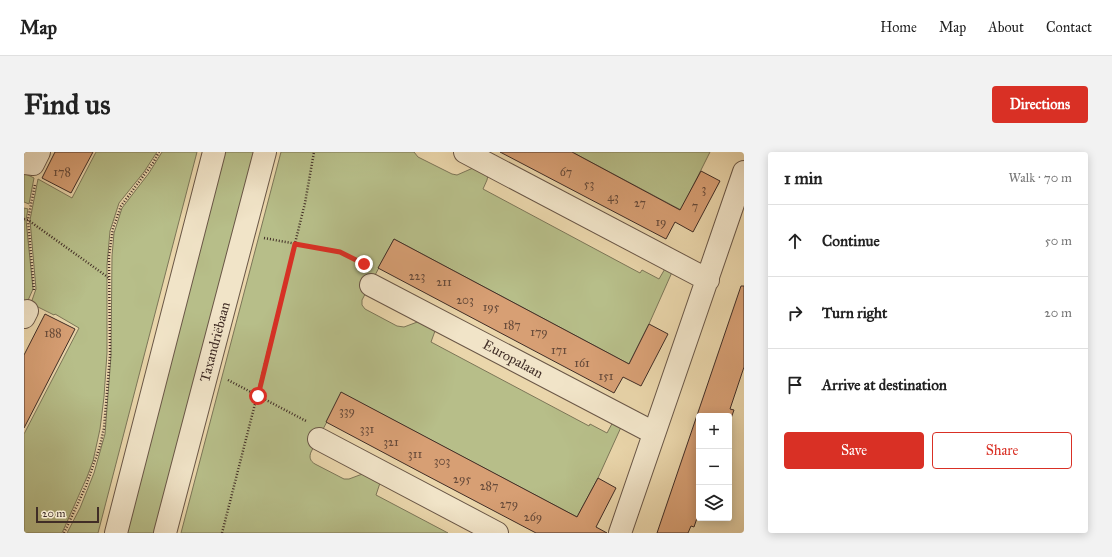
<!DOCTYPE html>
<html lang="en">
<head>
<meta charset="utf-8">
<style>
  :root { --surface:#fff; --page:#f2f2f2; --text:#222; --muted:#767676; --line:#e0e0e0; --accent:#d93025 }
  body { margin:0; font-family:"IM FELL Great Primer",serif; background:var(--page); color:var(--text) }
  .controls { position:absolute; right:12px; bottom:12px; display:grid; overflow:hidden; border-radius:4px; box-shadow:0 2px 10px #0003 }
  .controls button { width:36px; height:36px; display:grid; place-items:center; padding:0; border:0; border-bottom:1px solid var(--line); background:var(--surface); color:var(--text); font:20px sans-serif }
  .scale { position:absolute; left:12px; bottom:10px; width:63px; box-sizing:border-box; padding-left:4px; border:2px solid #402d26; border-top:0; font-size:11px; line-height:14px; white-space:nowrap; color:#402d26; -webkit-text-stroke:3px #f1e4c8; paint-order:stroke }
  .stop { position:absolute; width:12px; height:12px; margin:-9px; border:3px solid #d93025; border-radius:50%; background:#fff }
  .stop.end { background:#d93025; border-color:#fff; box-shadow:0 1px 4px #0008 }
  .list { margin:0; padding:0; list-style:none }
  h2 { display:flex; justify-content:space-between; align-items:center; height:52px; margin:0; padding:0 16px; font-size:17px }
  h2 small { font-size:13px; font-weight:400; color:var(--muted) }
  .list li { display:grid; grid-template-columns:26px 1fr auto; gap:12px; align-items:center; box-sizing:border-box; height:72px; padding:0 16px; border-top:1px solid var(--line) }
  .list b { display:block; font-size:15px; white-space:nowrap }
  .list em { font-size:13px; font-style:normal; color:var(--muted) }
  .actions { display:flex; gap:8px; padding:12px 16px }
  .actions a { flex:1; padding:9px 0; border:1px solid var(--accent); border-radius:4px; text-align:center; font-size:14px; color:var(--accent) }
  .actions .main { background:var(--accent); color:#fff }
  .icon { flex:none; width:22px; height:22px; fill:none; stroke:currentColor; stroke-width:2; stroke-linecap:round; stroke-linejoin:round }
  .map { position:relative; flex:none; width:720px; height:381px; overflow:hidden; border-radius:4px }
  header { display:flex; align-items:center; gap:24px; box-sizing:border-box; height:56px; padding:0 20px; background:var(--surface); border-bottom:1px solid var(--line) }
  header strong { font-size:19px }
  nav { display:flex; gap:22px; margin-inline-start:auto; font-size:14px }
  .intro { display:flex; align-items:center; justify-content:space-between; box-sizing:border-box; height:96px; padding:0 24px }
  h1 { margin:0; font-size:28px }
  .button { padding:10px 18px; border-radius:4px; background:var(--accent); color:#fff; font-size:14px; font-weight:700 }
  main { display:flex; gap:24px; padding:0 24px }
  aside { flex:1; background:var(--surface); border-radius:4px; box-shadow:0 2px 10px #0003 }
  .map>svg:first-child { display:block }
</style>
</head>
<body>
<header>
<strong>Map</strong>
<nav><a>Home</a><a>Map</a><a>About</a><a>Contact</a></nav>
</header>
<div class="intro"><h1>Find us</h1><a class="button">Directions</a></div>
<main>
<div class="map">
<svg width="720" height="381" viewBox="0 0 720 381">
  <rect width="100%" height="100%" fill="#ead6ab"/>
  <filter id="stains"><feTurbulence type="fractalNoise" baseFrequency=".005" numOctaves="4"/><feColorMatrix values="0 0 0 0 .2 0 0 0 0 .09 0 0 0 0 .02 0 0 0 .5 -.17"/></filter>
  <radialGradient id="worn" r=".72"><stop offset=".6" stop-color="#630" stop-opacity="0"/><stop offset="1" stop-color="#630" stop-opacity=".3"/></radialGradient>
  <path fill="#b7be89" stroke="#7c7658" d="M 72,0 L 133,0 L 120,20 L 95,51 L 86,79 L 83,113 L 83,201 L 80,245 L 76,277 L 69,309 L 63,325 L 38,381 L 0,381 L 0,282 L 55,176 L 31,162 L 30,163 L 14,155 L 12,158 L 6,154 L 12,137 L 6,68 L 14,27 L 48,46 Z
    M 138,0 L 173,0 L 74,381 L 43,381 L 56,356 L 70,321 L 81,282 L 87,204 L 88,104 L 90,81 L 98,56 L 125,21 Z
    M 197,0 L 233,0 L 133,381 L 98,381 Z
    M 257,0 L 390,0 L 394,5 L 428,22 L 433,23 L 449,16 L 464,23 L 463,28 L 459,37 L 616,121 L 618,118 L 635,127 L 642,115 L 649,118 L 625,172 L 605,212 L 370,87 L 338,148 L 338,153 L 341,157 L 373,174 L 380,175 L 396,169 L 411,179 L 407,190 L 565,274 L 566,272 L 583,281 L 590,268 L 598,273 L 574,326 L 553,365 L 318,241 L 287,300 C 285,305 286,309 291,312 L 320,327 L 325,327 L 341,321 L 356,331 L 352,343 L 424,381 L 157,381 Z
    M 548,0 L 686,0 L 657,58 Z
    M 0,21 L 10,26 L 5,52 L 0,50 Z
    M 0,56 L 4,57 L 2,68 L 9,137 L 2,153 L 0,155 Z"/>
  <path fill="#d79f74" stroke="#402d26" d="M 31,0 L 69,0 L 47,41 L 18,26 Z
    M 476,0 L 548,0 L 656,58 L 677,19 L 696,29 L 669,80 L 651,70 L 642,87 Z
    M 370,87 L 605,212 L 625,172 L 644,182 L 617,234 L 599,225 L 590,241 L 354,116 Z
    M 717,134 L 720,134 L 720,215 L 706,257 L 710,258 L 705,272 L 705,264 L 675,264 L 675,360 L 670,375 L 667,374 L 664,381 L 633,381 Z
    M 21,162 L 51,177 L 0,276 L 0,203 Z
    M 317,240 L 553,365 L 574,326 L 592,336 L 572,375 L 583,381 L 512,381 L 396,320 L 302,270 Z"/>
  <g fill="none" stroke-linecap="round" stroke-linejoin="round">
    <defs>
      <path id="minor" d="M 441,0 L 684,128
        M 0,11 L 9,12 L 15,0
        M 347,133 L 630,281
        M 0,165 L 3,159
        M 295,287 L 473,381
        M 92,381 L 190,0
        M 141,381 L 241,0
        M 596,381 L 720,20"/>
    </defs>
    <use href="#minor" stroke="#6a5747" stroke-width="24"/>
    <path stroke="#402d26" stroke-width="2.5" stroke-dasharray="1 2" stroke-linecap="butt" d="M 0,67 L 4,68 L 85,126
      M 240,86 L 316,100 L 341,112
      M 10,138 L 4,68 L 11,32
      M 204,228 L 282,269
      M 40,381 L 62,334 L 76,294 L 80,276 L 86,203 L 85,104 L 89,76 L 97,54 L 129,11 L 135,0
      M 198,381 L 233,244 L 281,51 L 290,0"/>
    <use href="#minor" stroke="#f1e4c8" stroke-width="22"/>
  </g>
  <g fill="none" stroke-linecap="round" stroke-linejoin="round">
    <path stroke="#d93025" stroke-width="5" d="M 234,244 L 271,92 L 316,100 L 340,112"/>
  </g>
  <g text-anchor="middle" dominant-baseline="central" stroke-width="4" stroke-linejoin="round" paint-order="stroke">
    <g font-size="12" fill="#664a3a">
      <text x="38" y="20">178</text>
      <text x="542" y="20">67</text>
      <text x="565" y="32">53</text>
      <text x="680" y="37">3</text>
      <text x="589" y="45">43</text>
      <text x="616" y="51">27</text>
      <text x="671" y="54">7</text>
      <text x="637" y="70">19</text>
      <text x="393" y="124">223</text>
      <text x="420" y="130">211</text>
      <text x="441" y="148">203</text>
      <text x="467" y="155">195</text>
      <text x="488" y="173">187</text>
      <text x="515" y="180">179</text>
      <text x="29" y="181">188</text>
      <text x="535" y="198">171</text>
      <text x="558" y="211">161</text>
      <text x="582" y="224">151</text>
      <text x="323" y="259">339</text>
      <text x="343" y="277">331</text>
      <text x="367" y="290">321</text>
      <text x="391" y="302">311</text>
      <text x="418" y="309">303</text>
      <text x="438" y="327">295</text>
      <text x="465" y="334">287</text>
      <text x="485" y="352">279</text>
      <text x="509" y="365">269</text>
    </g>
    <g font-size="14" fill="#402d26" stroke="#f1e4c8">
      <text transform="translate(191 190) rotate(-75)">Taxandriëbaan</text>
      <text transform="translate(489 207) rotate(28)">Europalaan</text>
    </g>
  </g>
  <rect width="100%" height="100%" filter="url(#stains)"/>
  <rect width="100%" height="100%" fill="url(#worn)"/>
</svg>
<div class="controls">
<button>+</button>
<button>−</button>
<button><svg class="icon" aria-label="layers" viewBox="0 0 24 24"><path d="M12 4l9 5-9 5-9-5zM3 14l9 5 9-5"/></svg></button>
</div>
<div class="scale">20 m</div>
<div class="stop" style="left:234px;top:244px"></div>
<div class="stop end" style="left:340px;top:112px"></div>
</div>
<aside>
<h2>1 min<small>Walk · 70 m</small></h2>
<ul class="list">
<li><svg class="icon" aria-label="ahead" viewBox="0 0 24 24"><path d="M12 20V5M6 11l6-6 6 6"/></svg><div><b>Continue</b></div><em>50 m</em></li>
<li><svg class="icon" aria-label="right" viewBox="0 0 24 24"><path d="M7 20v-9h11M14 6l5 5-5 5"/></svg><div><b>Turn right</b></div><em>20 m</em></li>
<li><svg class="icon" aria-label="arrive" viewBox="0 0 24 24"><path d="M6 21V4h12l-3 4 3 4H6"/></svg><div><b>Arrive at destination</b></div></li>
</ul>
<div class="actions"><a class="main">Save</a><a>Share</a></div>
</aside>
</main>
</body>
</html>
